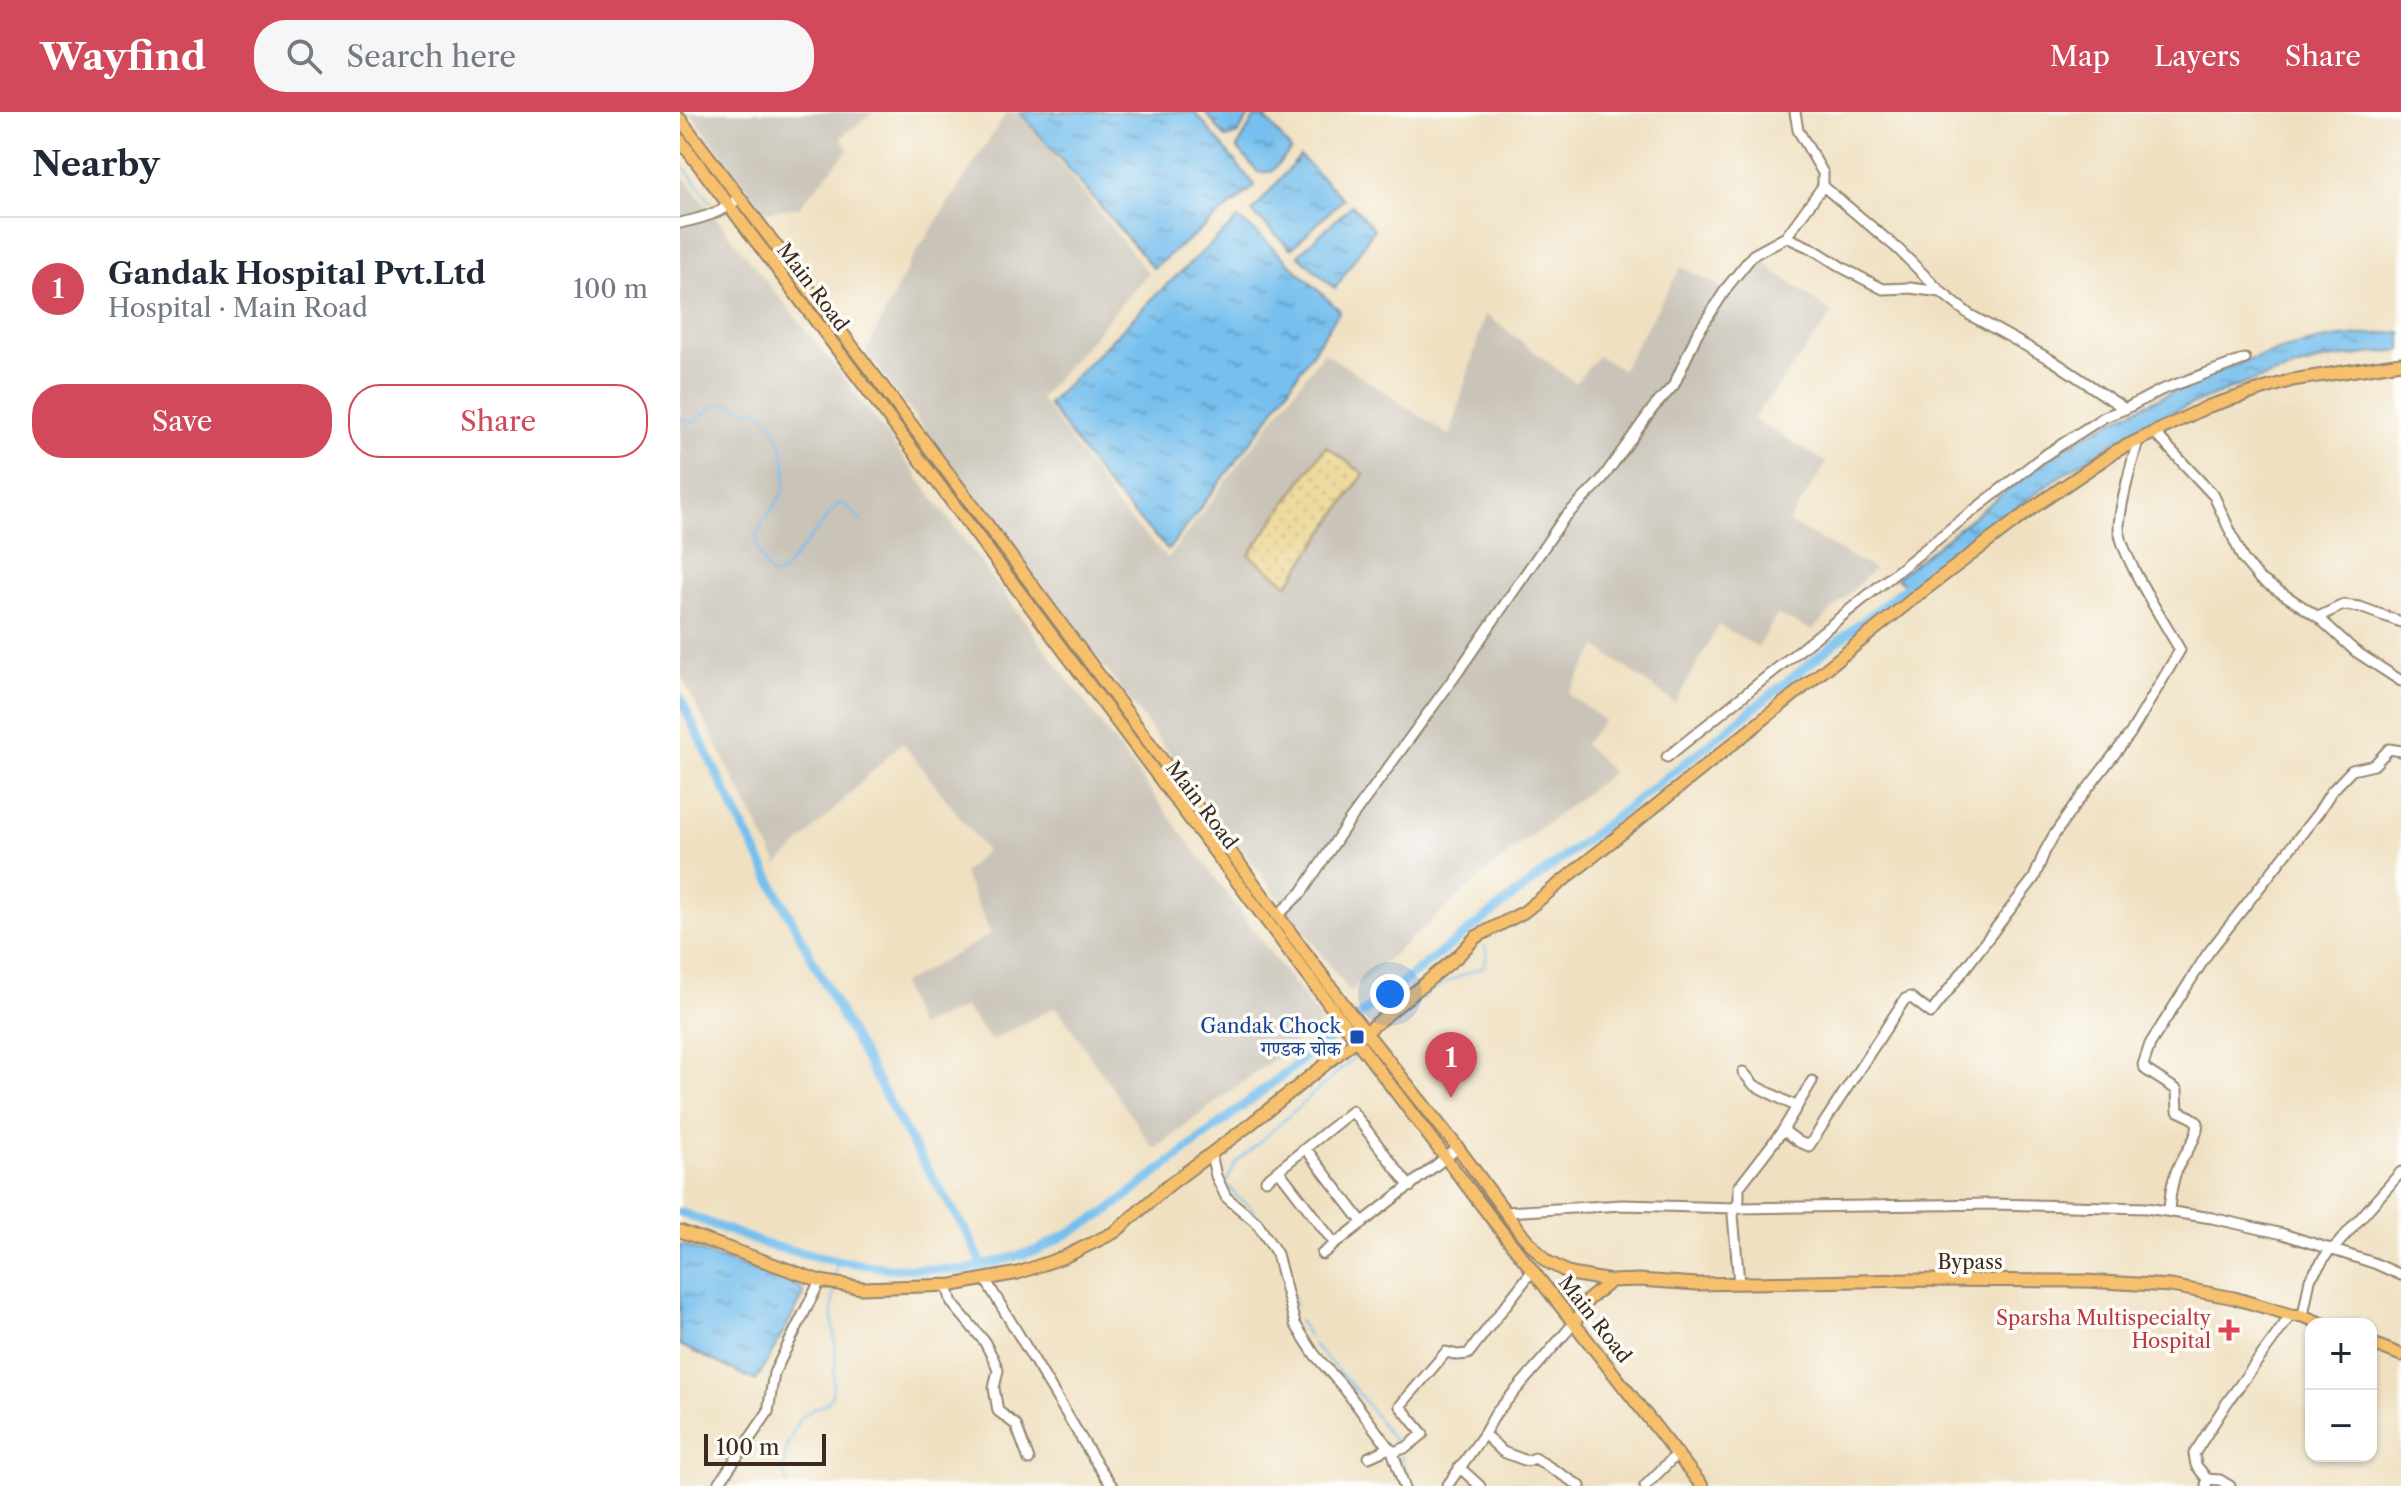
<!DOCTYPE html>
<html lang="en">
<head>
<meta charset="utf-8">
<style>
  :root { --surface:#fff; --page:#f6f6f7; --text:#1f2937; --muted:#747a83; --line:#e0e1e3; --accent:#d1495b }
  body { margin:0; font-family:"Libre Caslon Text","Noto Serif Devanagari",serif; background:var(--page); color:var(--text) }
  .controls { position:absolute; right:24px; bottom:24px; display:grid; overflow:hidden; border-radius:16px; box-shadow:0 2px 6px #0004 }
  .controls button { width:72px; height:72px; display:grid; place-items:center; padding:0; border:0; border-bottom:2px solid var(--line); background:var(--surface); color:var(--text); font:40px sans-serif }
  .scale { position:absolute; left:24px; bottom:20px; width:122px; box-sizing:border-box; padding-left:8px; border:4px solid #3b2a1e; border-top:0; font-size:22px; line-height:28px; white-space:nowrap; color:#3b2a1e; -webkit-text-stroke:6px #fdfcf7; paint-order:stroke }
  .you { position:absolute; left:710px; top:882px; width:28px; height:28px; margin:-20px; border:6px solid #fff; border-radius:50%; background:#1a73e8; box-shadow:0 0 0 12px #1a73e833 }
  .badge { display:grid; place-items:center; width:52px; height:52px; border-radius:50%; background:var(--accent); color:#fff; font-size:26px; font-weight:700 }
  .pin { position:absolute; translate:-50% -66px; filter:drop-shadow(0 2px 4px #0008) }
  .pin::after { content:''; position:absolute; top:42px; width:28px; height:24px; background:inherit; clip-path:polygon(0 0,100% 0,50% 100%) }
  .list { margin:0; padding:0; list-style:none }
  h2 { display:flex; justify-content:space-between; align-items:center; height:104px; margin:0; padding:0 32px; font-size:34px }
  h2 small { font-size:26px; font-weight:400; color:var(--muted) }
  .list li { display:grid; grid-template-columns:52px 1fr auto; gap:24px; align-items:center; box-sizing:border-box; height:144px; padding:0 32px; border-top:2px solid var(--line) }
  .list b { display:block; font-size:30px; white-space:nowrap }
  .list p { margin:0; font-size:26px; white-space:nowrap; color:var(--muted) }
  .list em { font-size:26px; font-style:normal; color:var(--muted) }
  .actions { display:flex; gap:16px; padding:24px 32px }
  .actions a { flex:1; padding:18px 0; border:2px solid var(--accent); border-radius:32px; text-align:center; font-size:28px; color:var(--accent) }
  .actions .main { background:var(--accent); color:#fff }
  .icon { flex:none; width:44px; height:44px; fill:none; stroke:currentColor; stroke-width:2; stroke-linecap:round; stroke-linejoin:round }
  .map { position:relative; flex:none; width:1721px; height:1374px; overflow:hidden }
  header { display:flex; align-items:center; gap:48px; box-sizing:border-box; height:112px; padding:0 40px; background:var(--accent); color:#fff }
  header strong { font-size:38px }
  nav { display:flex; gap:44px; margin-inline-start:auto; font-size:28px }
  .search { width:560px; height:72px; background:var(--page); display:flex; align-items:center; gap:20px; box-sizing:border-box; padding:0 28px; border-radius:32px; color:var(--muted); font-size:30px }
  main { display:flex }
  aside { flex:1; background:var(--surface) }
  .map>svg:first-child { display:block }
</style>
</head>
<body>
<header>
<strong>Wayfind</strong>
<div class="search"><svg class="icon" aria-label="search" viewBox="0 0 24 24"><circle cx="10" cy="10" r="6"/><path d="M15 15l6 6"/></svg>Search here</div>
<nav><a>Map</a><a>Layers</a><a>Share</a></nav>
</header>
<main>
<aside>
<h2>Nearby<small></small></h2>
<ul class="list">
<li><span class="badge">1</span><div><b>Gandak Hospital Pvt.Ltd</b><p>Hospital · Main Road</p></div><em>100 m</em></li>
</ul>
<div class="actions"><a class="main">Save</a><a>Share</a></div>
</aside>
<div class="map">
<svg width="1721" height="1374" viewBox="0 0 1721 1374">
  <defs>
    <pattern id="sand-dots" width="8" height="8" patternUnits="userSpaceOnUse" patternTransform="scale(2)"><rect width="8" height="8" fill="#eeda9e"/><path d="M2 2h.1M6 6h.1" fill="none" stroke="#cdbb88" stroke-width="1.8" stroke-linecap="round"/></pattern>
    <pattern id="water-ripples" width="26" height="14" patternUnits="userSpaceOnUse" patternTransform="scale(2)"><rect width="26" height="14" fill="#76bfee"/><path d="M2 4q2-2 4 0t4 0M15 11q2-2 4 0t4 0" fill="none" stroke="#629bc0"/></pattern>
  </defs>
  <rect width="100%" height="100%" fill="#fdfcf7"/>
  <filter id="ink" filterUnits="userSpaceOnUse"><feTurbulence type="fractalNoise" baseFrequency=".0125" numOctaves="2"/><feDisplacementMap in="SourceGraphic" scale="16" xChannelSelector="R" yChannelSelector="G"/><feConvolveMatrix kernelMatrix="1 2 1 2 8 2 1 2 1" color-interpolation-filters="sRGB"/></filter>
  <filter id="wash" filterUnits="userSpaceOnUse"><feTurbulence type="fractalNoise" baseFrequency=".006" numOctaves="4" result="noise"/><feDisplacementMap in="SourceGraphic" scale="32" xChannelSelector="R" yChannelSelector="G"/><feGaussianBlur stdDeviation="1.8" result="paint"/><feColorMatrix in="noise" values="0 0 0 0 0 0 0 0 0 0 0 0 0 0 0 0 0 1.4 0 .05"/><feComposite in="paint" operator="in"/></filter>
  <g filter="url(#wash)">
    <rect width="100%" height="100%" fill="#efe0c1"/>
    <path fill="#c9c3b8" d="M 10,0 L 194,0 L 161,25 L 168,38 L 119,95 L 86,100 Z
      M 327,0 L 339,0 L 468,161 L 360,286 L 438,396 L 488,446 L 644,240 L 770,324 L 805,202 L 895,271 L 918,244 L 942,258 L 1001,155 L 1055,183 L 1081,149 L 1153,202 L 1073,307 L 1147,351 L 1108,410 L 1194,457 L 1132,518 L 1097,503 L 1078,535 L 1039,513 L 995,591 L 917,535 L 888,582 L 924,608 L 904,632 L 933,660 L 836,735 L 670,880 L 186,240 L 232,147 Z
      M 0,61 L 164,266 L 642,910 L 474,1037 L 376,894 L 311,929 L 285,895 L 238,915 L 221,872 L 311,822 L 283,761 L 306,739 L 222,630 L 98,753 L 0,561 Z"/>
    <path fill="url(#sand-dots)" stroke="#94825e" stroke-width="2" d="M 646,334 L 684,362 L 608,472 L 569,443 Z"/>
    <path fill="url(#water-ripples)" stroke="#587486" stroke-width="2" d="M 340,0 L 515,0 L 575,74 L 473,156 Z
      M 525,0 L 571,0 L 558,22 L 546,26 Z
      M 577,1 L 585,5 L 611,38 L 592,59 L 579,61 L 557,36 Z
      M 620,44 L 663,87 L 611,137 L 572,100 Z
      M 672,93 L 694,117 L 655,177 L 618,143 Z
      M 558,107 L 575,119 L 660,199 L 583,314 L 488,438 L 428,375 L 368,292 L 477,182 Z
      M 1721,220 L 1721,238 L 1646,247 L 1566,271 L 1466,310 L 1376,367 L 1293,428 L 1234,478 L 1216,466 C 1277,418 1336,368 1401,326 C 1423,312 1447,301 1471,290 C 1529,262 1590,236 1654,226 C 1676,223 1699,222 1721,220 Z
      M 0,1132 L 120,1175 L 124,1183 L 76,1269 L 0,1233 Z"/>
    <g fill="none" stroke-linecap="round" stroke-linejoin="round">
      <path stroke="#76bfee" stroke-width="2" d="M 0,50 L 31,91
        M 0,308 L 16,310 C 24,301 37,288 50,292 C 60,295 63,302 75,296 C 79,300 86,304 89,308 C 103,327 112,364 100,385 C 93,398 77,413 76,429 C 76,441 85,453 91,463 L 100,463 L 158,392 L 164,392 L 181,409
        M 696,926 L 752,879 L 773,867 L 803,855 L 807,844 L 805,834
        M 155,1166 L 157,1149
        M 615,1194 L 608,1157 L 600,1134 L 569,1093 L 557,1085 L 552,1077 L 545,1073 L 556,1051 L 678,942
        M 619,1208 L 630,1226
        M 633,1232 L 676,1278 L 718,1334
        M 720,1340 L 729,1374
        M 108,1374 L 103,1358 L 107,1333 L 120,1306 L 135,1296 L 144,1293 L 152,1284 L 156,1243 L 152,1199 L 154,1177"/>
      <path stroke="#76bfee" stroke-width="9" d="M 0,586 L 62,713 L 165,910 L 234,1035 L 289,1124 L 302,1153
        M 0,1100 L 84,1132 L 152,1148 L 209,1156 L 286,1158 L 358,1138 L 425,1101 L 1019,640 L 1237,466"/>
    </g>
  </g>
  <g filter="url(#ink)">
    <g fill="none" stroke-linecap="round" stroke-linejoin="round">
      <defs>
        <path id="minor" d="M 1143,74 L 1218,137 L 1261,180 L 1290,203 L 1375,250 L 1445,297
          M 0,111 C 23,106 41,101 59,86
          M 1106,125 L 1133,137 L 1163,156 L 1203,177 L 1230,176 L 1261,180
          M 1475,321 L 1534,384 L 1563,447 L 1579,466 L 1638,505 L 1675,539 L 1721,569
          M 1638,505 L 1663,493 L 1680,495 L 1721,510
          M 987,645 L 1280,409 L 1362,345 L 1424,305 L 1445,297 L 1481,278 L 1565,247
          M 598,803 L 622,780 L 667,712 L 778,560 L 884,406 L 920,370 L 973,296 L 994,273 L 1017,222 L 1048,174 L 1073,143 L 1106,125 L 1143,74 L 1143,61 L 1118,18 L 1115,0
          M 1063,960 L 1074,973 L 1117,995
          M 1103,1018 L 1132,969
          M 626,1037 L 683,1111
          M 531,1042 L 536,1064 L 546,1085 L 577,1111 L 597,1142 L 615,1212 L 635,1243 L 664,1276 L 709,1336
          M 599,1059 L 655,1132
          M 586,1068 L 672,999 L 730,1075
          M 1489,1099 C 1490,1083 1492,1067 1499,1053 C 1506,1039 1517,1028 1518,1011 L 1511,1005 L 1498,999 L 1497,978 L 1466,958 L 1463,953 L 1470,932 L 1528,841 L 1638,701 L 1651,680 L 1672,658 L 1694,653 L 1709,637 L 1721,639
          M 827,1100 L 942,1093 L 1056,1096 L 1312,1092 L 1466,1096 L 1532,1106 L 1603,1122 L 1694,1151 L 1721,1163
          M 642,1142 L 778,1036
          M 305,1167 L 415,1349 L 432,1374
          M 1059,1171 L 1053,1103 L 1059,1088 L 1059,1075 L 1103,1018 L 1119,1030 L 1129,1034 L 1225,887 L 1230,885 L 1251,901 L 1354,766 L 1365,739 L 1374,723 L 1395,693 L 1450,622 L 1500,538 C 1486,513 1438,440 1439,414 C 1441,386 1451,356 1458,328
          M 267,1174 L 272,1191 L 304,1229 L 313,1246 L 318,1258 L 314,1276 L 318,1299 L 336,1313 L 349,1348
          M 1623,1204 L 1630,1167 L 1651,1136 L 1655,1135 L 1721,1060
          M 804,1322 L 823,1340 L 847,1349 L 855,1346 L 900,1374
          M 712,1338 L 724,1374
          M 689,1345 L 709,1336 L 714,1340 L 727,1335 L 743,1322 L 720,1294 L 766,1240 L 778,1243 L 788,1242 L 853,1158
          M 779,1355 L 800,1374
          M 1527,1367 L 1540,1368 L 1550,1374
          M 37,1374 L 88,1300 L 94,1261 L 140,1169
          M 767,1374 L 804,1322 L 816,1301 L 895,1210
          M 965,1374 L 998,1341
          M 1526,1374 L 1527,1367 L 1516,1353 L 1514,1342 L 1546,1292 L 1611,1203"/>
        <path id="major" d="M 0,7 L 309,415 L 671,902 L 778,1036 L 840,1120 L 866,1149 L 891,1162 L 931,1169 L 960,1168 L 1017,1172 L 1230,1168 L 1406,1169 L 1491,1174 L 1554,1186 L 1611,1203 L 1623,1204 L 1643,1212
          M 0,28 L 655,900 L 812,1107 L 1022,1374
          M 0,1119 L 140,1169 L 182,1176 L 273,1173 L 338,1161 L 384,1145 L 435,1120 L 489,1073 L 568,1014 L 686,920 L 778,844 L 796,825 L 844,800 L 1239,482 L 1358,392 L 1436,339 L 1529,294 L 1612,268 L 1721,251
          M 895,1210 L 908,1188 L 931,1169
          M 1691,1231 L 1721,1243"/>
      </defs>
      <use href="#minor" stroke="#958570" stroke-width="13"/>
      <use href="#major" stroke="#958570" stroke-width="15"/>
      <use href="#minor" stroke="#fff" stroke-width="9"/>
      <use href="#major" stroke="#f7c06c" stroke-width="11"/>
    </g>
  </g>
  <rect fill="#1a4fb4" stroke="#fdfcf7" stroke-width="3" x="669" y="917" width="16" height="16" rx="4"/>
  <path fill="#e0444e" stroke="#fdfcf7" stroke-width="3" d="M1545 1206h8v8h8v8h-8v8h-8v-8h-8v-8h8z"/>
  <g text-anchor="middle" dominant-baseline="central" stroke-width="7" stroke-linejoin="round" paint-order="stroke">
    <g font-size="20" fill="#3b2a1e" stroke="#fdfcf7">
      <text transform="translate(133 175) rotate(53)">Main Road</text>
      <text transform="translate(522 693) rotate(53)">Main Road</text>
      <text x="1290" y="1150">Bypass</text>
      <text transform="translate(915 1207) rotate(52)">Main Road</text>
    </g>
    <g font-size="20" fill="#164399" stroke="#fdfcf7" text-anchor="end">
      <text x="661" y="914">Gandak Chock<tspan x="661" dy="23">गण्डक चोक</tspan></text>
    </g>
    <g font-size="20" fill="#be3a42" stroke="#fdfcf7" text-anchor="end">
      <text x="1531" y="1206">Sparsha Multispecialty<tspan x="1531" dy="23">Hospital</tspan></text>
    </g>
  </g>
</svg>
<div class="controls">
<button>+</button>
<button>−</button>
</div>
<div class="scale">100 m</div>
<div class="you"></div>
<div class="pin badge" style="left:771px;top:986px">1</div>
</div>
</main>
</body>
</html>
